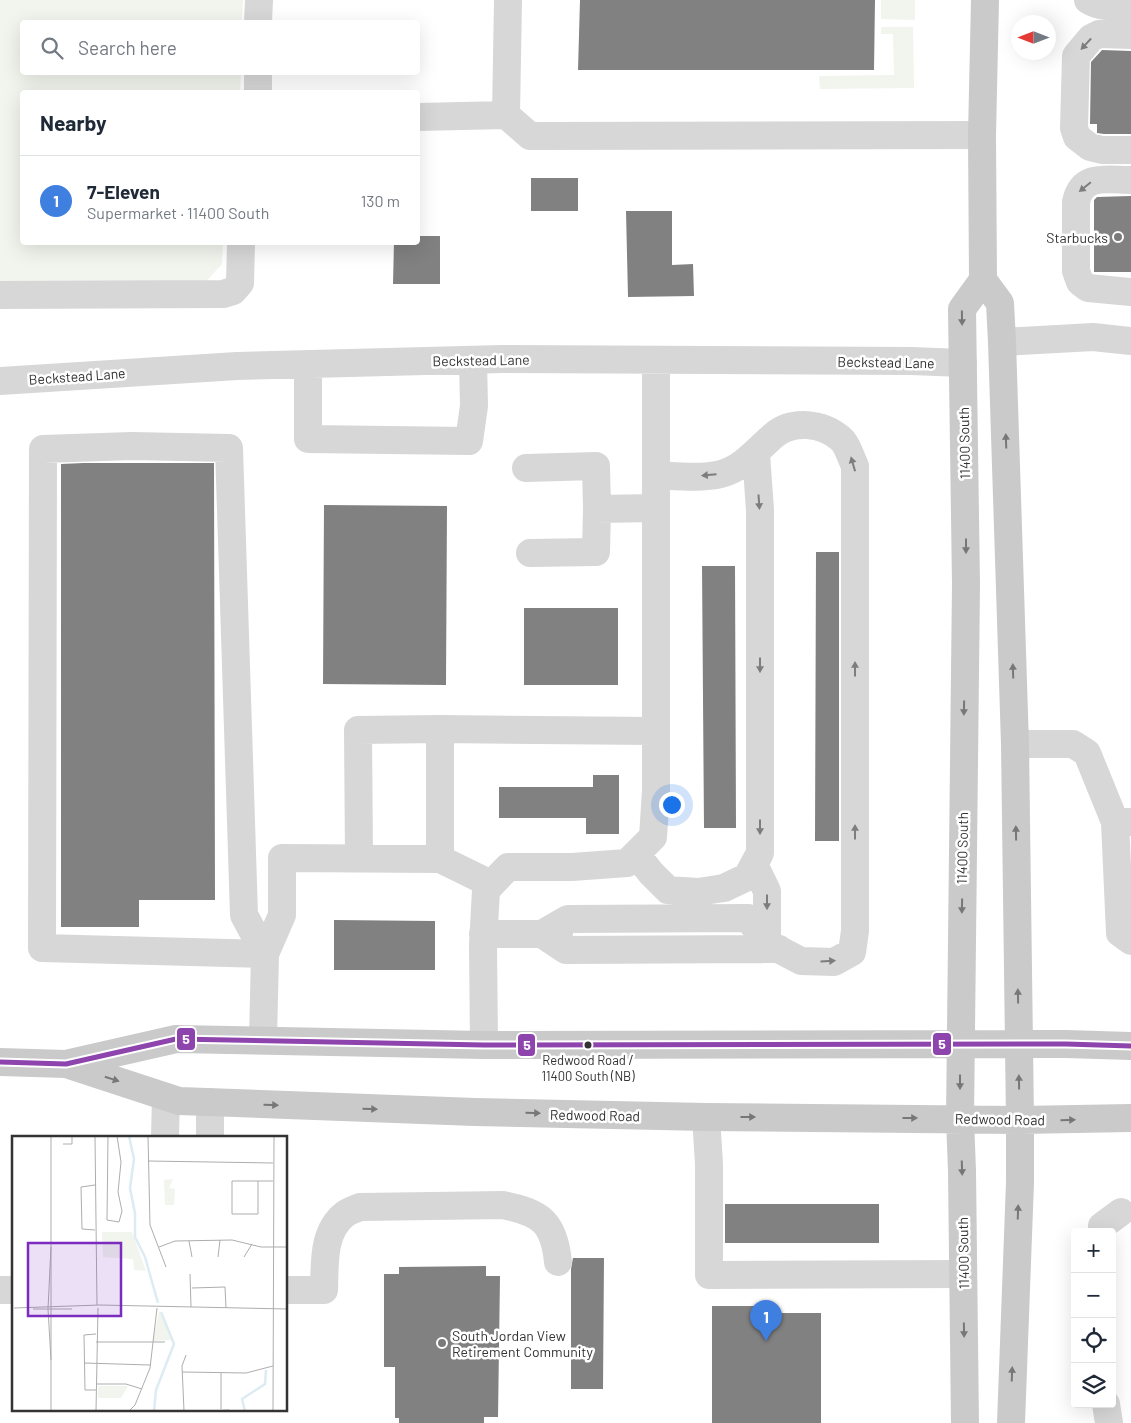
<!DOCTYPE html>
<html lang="en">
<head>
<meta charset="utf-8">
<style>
  :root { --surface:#fff; --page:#f6f6f7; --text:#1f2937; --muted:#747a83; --line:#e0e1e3; --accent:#db2777 }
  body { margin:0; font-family:Barlow,sans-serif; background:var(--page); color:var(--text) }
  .controls { position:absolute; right:15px; bottom:15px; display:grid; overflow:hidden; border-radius:5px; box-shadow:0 5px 20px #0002 }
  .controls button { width:45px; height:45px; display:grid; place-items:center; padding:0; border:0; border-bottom:1px solid var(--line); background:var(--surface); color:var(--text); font:25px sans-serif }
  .compass { position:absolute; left:1011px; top:15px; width:45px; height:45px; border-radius:50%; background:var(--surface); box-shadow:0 5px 20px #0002; rotate:270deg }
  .you { position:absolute; left:671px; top:804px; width:18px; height:18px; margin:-12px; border:4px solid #fff; border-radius:50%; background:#1a73e8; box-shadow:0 0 0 8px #1a73e833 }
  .badge { display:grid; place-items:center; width:32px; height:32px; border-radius:50%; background:var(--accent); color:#fff; font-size:16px; font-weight:700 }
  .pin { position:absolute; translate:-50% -41px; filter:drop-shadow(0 1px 2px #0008) }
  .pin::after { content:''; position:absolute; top:26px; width:18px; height:15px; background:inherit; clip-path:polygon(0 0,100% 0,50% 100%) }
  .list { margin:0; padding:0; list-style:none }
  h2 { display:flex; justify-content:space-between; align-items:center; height:65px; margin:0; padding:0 20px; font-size:21px }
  h2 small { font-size:16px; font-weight:400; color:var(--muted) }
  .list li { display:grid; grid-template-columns:32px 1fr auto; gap:15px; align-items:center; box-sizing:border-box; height:90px; padding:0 20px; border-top:1px solid var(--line) }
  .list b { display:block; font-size:19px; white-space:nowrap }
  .list p { margin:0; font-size:16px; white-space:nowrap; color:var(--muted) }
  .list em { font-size:16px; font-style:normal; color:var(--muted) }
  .icon { flex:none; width:28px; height:28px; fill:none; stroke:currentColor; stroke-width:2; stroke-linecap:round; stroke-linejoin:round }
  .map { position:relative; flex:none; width:1131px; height:1423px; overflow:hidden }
  .search { position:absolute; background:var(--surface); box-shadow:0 5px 20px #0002; left:20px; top:20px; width:400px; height:55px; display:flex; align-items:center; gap:12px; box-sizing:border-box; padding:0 18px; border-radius:5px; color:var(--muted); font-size:19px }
  .panel { position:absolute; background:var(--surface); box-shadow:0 5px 20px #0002; left:20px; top:90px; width:400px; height:155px; border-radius:5px }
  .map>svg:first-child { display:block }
</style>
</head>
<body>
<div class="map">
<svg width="1131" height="1423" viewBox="0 0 1131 1423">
  <rect width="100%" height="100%" fill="#fff"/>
  <path fill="#f1f5ed" d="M 0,0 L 243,0 L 242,22 L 22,22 L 22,72 L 241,73 L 240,92 L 22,92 L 22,242 L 223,243 L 222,264 L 202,286 L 0,286 Z
    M 881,0 L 915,0 L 915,20 L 881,19 Z
    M 881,27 L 913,27 L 914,88 L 820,89 L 819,76 L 894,75 L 893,34 L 881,34 Z"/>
  <path fill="#818181" d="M 580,0 L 875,0 L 874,70 L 578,70 Z
    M 1102,50 L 1131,51 L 1131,134 L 1104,134 L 1097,133 L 1097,124 L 1090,124 L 1091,62 Z
    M 531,178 L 578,178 L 578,211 L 531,211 Z
    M 1131,196 L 1131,272 L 1094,272 L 1094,200 L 1097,197 Z
    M 626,211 L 672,211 L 672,265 L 693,264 L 694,296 L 628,297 Z
    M 418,236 L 440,236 L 440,284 L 393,284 L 394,242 L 418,242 Z
    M 84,463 L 214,463 L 215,900 L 139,900 L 139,927 L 61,927 L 61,464 Z
    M 324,505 L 447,506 L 446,685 L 323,684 Z
    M 816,552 L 839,552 L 839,841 L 815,841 Z
    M 702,566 L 735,566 L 736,828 L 704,828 Z
    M 524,608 L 618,608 L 618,685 L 524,685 Z
    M 593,775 L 619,775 L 619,834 L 586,834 L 586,818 L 499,818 L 499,787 L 593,787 Z
    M 334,920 L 435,921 L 435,970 L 334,970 Z
    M 725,1204 L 879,1204 L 879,1243 L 725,1243 Z
    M 573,1258 L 604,1258 L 603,1389 L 571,1389 L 571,1269 Z
    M 486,1266 L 486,1276 L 500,1276 L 498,1417 L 484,1417 L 484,1423 L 399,1423 L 399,1418 L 395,1418 L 395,1367 L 384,1367 L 384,1274 L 399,1274 L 399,1267 Z
    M 712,1306 L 756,1306 L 756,1313 L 821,1313 L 821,1423 L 712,1423 Z"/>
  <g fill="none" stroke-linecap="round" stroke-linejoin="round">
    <path stroke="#d7d7d7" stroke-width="28" d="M 1088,0 C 1101,8 1116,7 1131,7
      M 258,22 L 259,0
      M 1131,35 L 1099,34 L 1091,38 L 1076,56 L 1074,128 L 1077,137 L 1090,147 L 1102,150 L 1131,150
      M 258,92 L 258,72
      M 506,115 L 508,0
      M 418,117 L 506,115 L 530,136 L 982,135
      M 1131,180 C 1108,180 1082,173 1076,202 L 1076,271 L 1080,282 L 1088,288 L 1131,292
      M 0,295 L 223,294 L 233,291 L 240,283 L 241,242
      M 1002,342 L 1093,337 L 1131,341
      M 308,364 L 308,439 L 469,441 L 474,406 L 473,360
      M 0,381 L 237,366 L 502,359 L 911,361 L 963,363
      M 526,468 L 596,466 L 597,509
      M 656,475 C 676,476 701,479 721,474 C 743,468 757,450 773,436 C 792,419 823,423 841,439 C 847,444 851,458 855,466 L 855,931 L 852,952 L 834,962 L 801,961 L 767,943 L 748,918 L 568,919 L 542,934 L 566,950 L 779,949
      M 530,553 L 596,552 L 597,509 L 656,508
      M 440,729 L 655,731
      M 1015,744 L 1073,744 L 1087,753 L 1115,822 L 1131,822
      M 1115,822 L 1120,933 L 1131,941
      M 636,854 L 651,873 L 668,890 L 698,892 L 724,888 L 747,877 L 760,853 L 760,510 L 756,454
      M 440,859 L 491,884
      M 754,864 L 767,891 L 767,943
      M 483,934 L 559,934
      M 263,1040 L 265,954 L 244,915 L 229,448 L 132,446 L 43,449 L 42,948 L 265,954 L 282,915 L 282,858 L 440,859 L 440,729 L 358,730 L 359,858
      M 484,1045 L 483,945 L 486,890 L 508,867 L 572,867 L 627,863 L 653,837 L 656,791 L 656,360
      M 210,1102 L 210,1137
      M 706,1117 L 709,1164 L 709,1275 L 963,1274
      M 165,1137 L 166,1097
      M 1102,1232 L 1102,1226 L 1121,1212
      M 0,1290 L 14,1290
      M 286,1290 L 324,1290 C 325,1264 322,1232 345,1214 C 349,1211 355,1209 360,1207 L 503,1205 C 541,1213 554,1222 558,1262
      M 1106,1404 L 1109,1423"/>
    <path stroke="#cacaca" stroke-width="28" d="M 985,0 L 982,135 L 983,280 L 1000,303 L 1002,342 L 1015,744 L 1020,1120 L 1020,1182 L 1011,1423
      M 0,1062 L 66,1064 L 176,1039 L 484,1045 L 1066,1044 L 1131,1046
      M 66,1064 L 179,1101 L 475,1112 L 706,1117 L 1020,1120 L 1131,1118
      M 965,1423 L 962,1171 L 960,1119 L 966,584 L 962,309 L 983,280"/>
    <defs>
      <path id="bus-1" d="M 0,1062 L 66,1064 L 176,1039 L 484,1045 L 1066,1044 L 1131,1046"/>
    </defs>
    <use href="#bus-1" stroke="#fff" stroke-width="9"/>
    <use href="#bus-1" stroke="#8e44ad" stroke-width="5"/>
  </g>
  <defs><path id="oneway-solid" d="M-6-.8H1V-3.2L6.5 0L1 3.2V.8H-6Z" transform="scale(1.25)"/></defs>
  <g fill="#7d7d7d">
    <use href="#oneway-solid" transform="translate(1086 44) rotate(133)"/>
    <use href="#oneway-solid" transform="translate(1085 187) rotate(141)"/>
    <use href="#oneway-solid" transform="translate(853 464) rotate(-106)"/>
    <use href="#oneway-solid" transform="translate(709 475) rotate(175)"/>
    <use href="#oneway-solid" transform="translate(759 502) rotate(86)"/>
    <use href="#oneway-solid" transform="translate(760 665) rotate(90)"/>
    <use href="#oneway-solid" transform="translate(855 669) rotate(-90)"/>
    <use href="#oneway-solid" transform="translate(760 827) rotate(90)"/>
    <use href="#oneway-solid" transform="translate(855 832) rotate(-90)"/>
    <use href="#oneway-solid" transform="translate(767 902) rotate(90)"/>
    <use href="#oneway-solid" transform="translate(828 961) rotate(-4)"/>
  </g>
  <g fill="#777">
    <use href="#oneway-solid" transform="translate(962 318) rotate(89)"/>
    <use href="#oneway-solid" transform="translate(1006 441) rotate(-92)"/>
    <use href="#oneway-solid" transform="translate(966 546) rotate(90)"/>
    <use href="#oneway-solid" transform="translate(1013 671) rotate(-92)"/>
    <use href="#oneway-solid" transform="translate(964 708) rotate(91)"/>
    <use href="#oneway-solid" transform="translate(1016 833) rotate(-91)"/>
    <use href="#oneway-solid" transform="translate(962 906) rotate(91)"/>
    <use href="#oneway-solid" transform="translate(1018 996) rotate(-91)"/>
    <use href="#oneway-solid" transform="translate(112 1079) rotate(18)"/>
    <use href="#oneway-solid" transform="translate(960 1082) rotate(90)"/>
    <use href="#oneway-solid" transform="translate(1019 1082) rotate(-91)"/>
    <use href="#oneway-solid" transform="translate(271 1105) rotate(2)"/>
    <use href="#oneway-solid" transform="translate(370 1109) rotate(2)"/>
    <use href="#oneway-solid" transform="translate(533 1113) rotate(1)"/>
    <use href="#oneway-solid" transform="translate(748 1117)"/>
    <use href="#oneway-solid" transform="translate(910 1118)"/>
    <use href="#oneway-solid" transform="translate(1068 1120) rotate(-1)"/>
    <use href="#oneway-solid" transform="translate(962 1168) rotate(88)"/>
    <use href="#oneway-solid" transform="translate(1018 1212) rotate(-88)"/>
    <use href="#oneway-solid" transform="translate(964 1330) rotate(89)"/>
    <use href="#oneway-solid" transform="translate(1012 1374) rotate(-88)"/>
  </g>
  <g fill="#7a7a7a" stroke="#fff" stroke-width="2">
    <circle cx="1118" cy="237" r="5"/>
    <circle cx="442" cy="1343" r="5"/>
  </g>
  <circle fill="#333" stroke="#fff" stroke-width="2" cx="588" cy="1045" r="4.5"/>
  <g text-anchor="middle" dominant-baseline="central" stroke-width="5" stroke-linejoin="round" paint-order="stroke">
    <g font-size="13" fill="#333" stroke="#fff">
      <text x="588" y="1060">Redwood Road /<tspan x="588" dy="16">11400 South (NB)</tspan></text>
    </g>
    <g font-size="14" fill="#333" stroke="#fff" text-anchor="end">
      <text x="1108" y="237">Starbucks</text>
      <text x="452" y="1335" text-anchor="start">South Jordan View<tspan x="452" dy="16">Retirement Community</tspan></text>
    </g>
    <g font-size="14" fill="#333" stroke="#fff">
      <text transform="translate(481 360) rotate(-1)">Beckstead Lane</text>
      <text transform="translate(886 362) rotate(1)">Beckstead Lane</text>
      <text transform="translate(77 376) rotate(-4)">Beckstead Lane</text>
      <text transform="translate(964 443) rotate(-91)">11400 South</text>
      <text transform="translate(962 848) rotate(-89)">11400 South</text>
      <text transform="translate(595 1115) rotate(1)">Redwood Road</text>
      <text transform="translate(1000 1119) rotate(1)">Redwood Road</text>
      <text transform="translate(963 1253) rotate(-91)">11400 South</text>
    </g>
  </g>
  <g transform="translate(12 1136)">
    <rect width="275" height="275" fill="#fff"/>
    <path d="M 161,43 L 157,52 L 163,53 L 162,69 L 153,69 L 152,44 ZM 90,96 L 120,96 L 134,135 L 122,134 L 121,123 L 91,121 ZM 147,175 L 157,195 L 160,204 L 141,205 ZM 86,250 L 116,250 L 109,262 L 86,262 Z" fill="#f1f5ed"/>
    <path fill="none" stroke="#ddebf3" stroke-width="2.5" d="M 117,0 L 122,23 L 118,52 L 123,77 L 123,101 L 133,121 L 146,167M 142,275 L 144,254 L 162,208 L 149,176M 233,275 L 230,263 L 253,248 L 254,234"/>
    <path fill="none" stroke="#adadad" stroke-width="1" d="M 83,0 L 85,169M 96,0 L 95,84 L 107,86 L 110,75 L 106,56 L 109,26 L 105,0M 136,0 L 138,89 L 154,131M 51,8 L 60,8 L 60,0M 136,25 L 261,27M 246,45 L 246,78 L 220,78 L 220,45 L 261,45M 83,94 L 70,93 L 69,51 L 83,49M 177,105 L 180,121M 147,111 L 163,105 L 220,104 L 249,111 L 275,111M 206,121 L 208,104M 232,121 L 240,108M 178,138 L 179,171M 180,152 L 213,151 L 214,172M 2,172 L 88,169 L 275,173M 21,173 L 60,173M 84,206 L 153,206M 39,224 L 36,173 L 39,111M 72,227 L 138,229M 170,236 L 234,237 L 261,230M 84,248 L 114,248 L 130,253M 84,254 L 73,254 L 72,199 L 84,198M 209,273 L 209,237M 39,275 L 39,0M 84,275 L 86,172M 117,275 L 123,269 L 138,232 L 145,172M 172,275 L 170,230 L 174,219M 196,275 L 217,274M 261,275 L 262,0"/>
    <path fill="#7b2cbf" fill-opacity="0.15" stroke="#7b2cbf" stroke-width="2.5" d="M 16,107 L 109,107 L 109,180 L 16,180 Z"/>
    <rect width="275" height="275" fill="none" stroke="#333" stroke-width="2.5"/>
  </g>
  <g stroke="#fff" stroke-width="2">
    <rect x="176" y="1027" width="20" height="24" rx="5" fill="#8e44ad"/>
    <rect x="932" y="1032" width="20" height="24" rx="5" fill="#8e44ad"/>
    <rect x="517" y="1033" width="19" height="24" rx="5" fill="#8e44ad"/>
  </g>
  <g font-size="14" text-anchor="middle" font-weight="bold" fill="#fff">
    <text x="186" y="1044">5</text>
    <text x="942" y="1049">5</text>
    <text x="527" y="1050">5</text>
  </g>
</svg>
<div class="controls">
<button>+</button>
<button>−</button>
<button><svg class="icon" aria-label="locate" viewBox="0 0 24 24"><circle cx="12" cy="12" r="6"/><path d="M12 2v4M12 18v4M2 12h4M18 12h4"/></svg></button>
<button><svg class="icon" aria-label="layers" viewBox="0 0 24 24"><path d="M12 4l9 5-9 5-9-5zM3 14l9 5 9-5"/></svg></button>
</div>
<svg class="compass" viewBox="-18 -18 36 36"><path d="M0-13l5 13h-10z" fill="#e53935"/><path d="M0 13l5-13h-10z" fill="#747a83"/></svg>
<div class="you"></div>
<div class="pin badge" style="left:766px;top:1341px;background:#3f7fe0">1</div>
<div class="search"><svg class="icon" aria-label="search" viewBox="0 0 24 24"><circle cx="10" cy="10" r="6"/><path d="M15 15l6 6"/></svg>Search here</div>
<section class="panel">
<h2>Nearby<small></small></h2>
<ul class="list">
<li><span class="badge" style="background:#3f7fe0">1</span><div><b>7-Eleven</b><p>Supermarket · 11400 South</p></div><em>130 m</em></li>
</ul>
</section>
</div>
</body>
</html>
